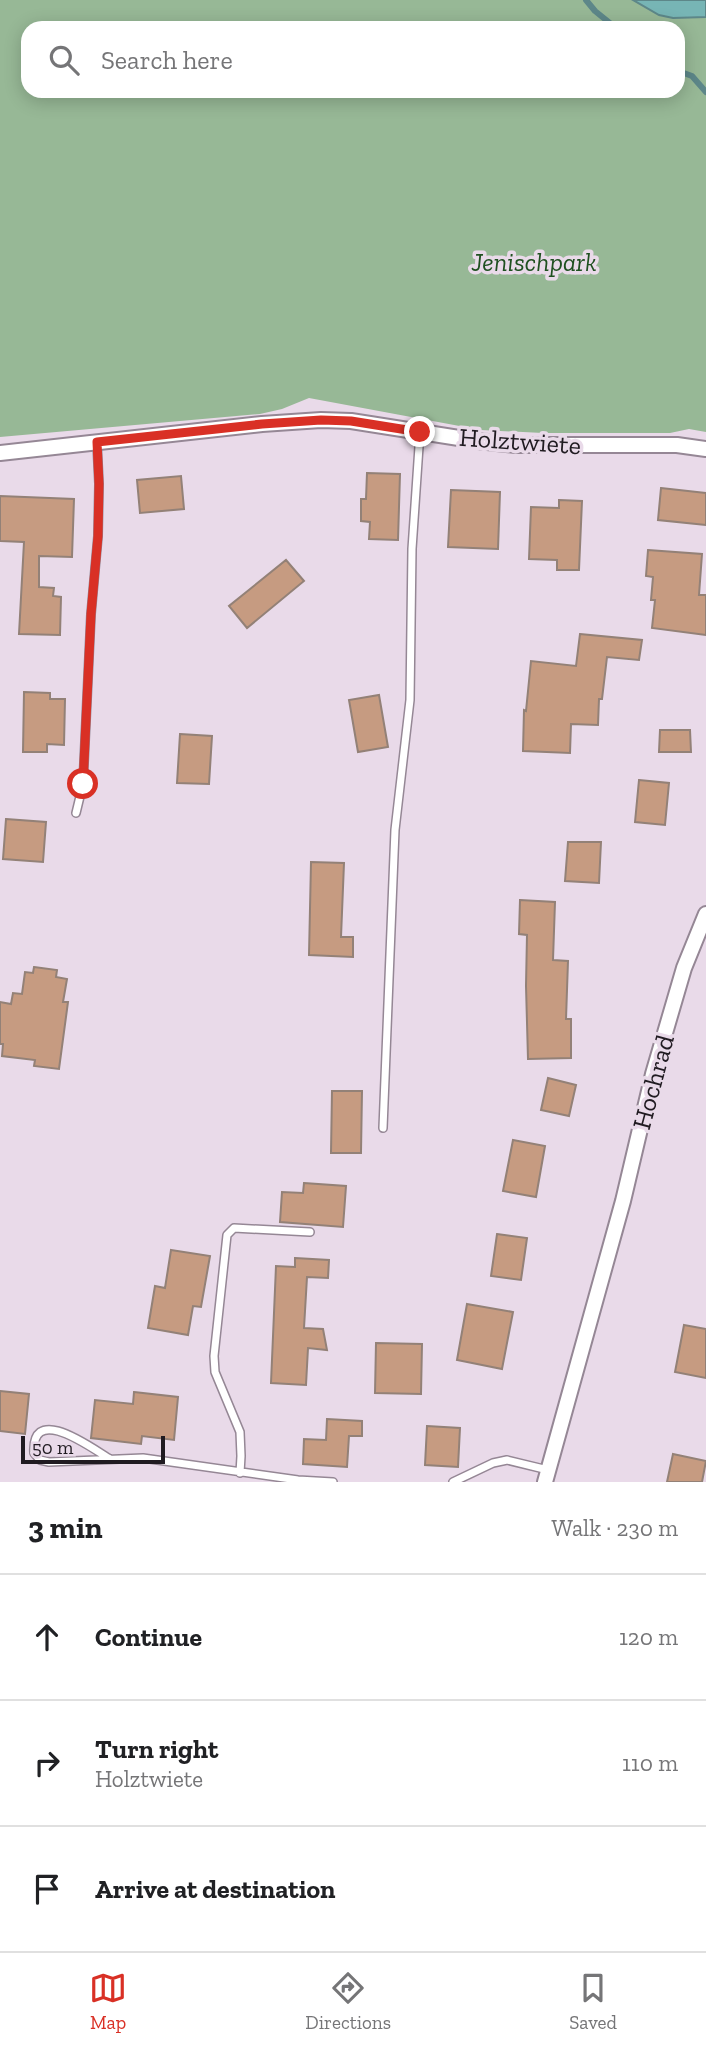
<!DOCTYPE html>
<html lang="en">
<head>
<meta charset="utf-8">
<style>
  :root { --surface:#fff; --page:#f2f2f2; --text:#202124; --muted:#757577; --line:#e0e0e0; --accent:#d93025 }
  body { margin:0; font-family:"Zilla Slab",serif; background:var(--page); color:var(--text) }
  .scale { position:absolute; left:21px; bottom:18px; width:144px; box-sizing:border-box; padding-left:7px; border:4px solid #201b21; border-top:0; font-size:19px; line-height:24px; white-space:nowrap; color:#201b21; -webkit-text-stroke:5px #e9dae9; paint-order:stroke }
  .stop { position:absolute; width:21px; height:21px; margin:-16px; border:5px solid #d93025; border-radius:50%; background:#fff }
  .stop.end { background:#d93025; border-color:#fff; box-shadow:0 2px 7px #0008 }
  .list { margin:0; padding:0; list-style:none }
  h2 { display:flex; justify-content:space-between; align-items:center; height:91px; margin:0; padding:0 28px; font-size:30px }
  h2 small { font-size:23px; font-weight:400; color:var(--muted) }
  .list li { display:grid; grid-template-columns:46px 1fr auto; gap:21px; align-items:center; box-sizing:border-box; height:126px; padding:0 28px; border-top:2px solid var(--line) }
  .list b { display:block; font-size:26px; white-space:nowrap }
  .list p { margin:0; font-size:23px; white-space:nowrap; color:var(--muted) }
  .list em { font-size:23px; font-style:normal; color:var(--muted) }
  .icon { flex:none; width:38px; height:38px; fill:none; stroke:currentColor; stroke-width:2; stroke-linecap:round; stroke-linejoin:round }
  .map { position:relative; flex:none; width:706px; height:1482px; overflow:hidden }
  .search { position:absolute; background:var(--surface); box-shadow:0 4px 18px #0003; left:21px; right:21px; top:21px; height:77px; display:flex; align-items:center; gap:18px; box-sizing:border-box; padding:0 24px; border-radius:21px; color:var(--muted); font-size:26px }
  .sheet { height:469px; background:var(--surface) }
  nav { display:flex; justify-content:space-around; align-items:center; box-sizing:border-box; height:98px; border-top:2px solid var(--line); background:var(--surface); font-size:19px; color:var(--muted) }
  nav a { display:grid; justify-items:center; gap:4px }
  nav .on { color:var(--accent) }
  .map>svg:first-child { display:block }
</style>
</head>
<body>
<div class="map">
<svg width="706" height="1482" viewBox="0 0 706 1482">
  <rect width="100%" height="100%" fill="#e9dae9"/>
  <path fill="#97b896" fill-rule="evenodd" d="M 0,0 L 633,0 L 659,15 L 673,18 L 706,17 L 706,432 L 689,429 L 670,433 L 543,433 L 481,430 L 309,398 L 282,409 L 260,414 L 0,437 ZM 28,28 L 678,28 L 678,91 L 28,91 Z"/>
  <path fill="#77b5b5" stroke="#5d8789" stroke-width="2" d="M 633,0 L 706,0 L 706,17 L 673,18 L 659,15 Z"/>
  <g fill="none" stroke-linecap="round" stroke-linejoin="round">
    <path stroke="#5d8789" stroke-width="6" d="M 586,0 L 595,11 L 616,28
      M 678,71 L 692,76 L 706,92"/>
  </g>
  <path fill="#c69b81" stroke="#938177" stroke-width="2" d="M 367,473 L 400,474 L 398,540 L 369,539 L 370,522 L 361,521 L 361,499 L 366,499 Z
    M 181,476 L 184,509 L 140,513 L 137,480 Z
    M 661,488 L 706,493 L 706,525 L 658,520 Z
    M 451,490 L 500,492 L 498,549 L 448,547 Z
    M 0,496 L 74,499 L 72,557 L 39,556 L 39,587 L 54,588 L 53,596 L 61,597 L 60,635 L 19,634 L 24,542 L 0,541 Z
    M 559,500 L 582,501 L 579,570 L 557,570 L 557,560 L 529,559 L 531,507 L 559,508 Z
    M 648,550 L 702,554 L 699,595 L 706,595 L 706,635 L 652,628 L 655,600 L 651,600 L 653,577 L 646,576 Z
    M 286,560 L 304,581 L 247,628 L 229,606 Z
    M 580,634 L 642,640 L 639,660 L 607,657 L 602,699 L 599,699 L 598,725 L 571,724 L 570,753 L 523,751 L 524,710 L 526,711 L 531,661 L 576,666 Z
    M 24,692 L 50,693 L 50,699 L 65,699 L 64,745 L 47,744 L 47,752 L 23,752 Z
    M 379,695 L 388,747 L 358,752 L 349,700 Z
    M 660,730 L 690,730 L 691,752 L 659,752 Z
    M 180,734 L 212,736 L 209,784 L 177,783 Z
    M 639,780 L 669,783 L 665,825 L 635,822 Z
    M 6,819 L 46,822 L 43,862 L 3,859 Z
    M 568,842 L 601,842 L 599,883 L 565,881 Z
    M 311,862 L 344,863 L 341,937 L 353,937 L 353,957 L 309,955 Z
    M 520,900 L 555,902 L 553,960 L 568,961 L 566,1019 L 571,1019 L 571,1058 L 528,1059 L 526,986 L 527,935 L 519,934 Z
    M 34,967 L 57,970 L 56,977 L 67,979 L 63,1002 L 68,1002 L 59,1069 L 34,1066 L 35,1060 L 2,1056 L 3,1044 L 0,1044 L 0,1002 L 11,1004 L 13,993 L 22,994 L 25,972 L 33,973 Z
    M 548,1078 L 576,1085 L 569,1116 L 541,1110 Z
    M 332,1091 L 362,1091 L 361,1153 L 331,1153 Z
    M 513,1140 L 545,1146 L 536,1197 L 503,1191 Z
    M 304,1183 L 346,1186 L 343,1227 L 280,1222 L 282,1192 L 303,1193 Z
    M 497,1234 L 527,1238 L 521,1280 L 491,1276 Z
    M 171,1250 L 210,1256 L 201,1307 L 193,1306 L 188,1335 L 148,1328 L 155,1286 L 165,1288 Z
    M 295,1258 L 329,1260 L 328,1278 L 307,1277 L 304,1328 L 323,1329 L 327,1350 L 308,1348 L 306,1385 L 271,1383 L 276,1266 L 295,1267 Z
    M 467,1304 L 513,1312 L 502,1369 L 457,1360 Z
    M 684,1325 L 706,1329 L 706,1378 L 675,1372 Z
    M 376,1343 L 422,1344 L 421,1394 L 375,1393 Z
    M 0,1391 L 29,1394 L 25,1434 L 0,1431 Z
    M 134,1392 L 178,1397 L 174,1440 L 142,1436 L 141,1444 L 91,1438 L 95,1400 L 133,1404 Z
    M 327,1419 L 362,1421 L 362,1436 L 349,1436 L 347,1467 L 303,1464 L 304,1439 L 326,1440 Z
    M 427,1426 L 460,1428 L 458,1467 L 425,1465 Z
    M 673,1454 L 706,1461 L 702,1482 L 667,1482 Z"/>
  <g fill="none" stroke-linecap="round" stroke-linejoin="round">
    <defs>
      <path id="service" d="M 76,813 L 83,784 L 91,614 L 98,536 L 99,484 L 97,443
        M 383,1128 L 395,830 L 410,700 L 412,549 L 420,432
        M 110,1459 C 93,1449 31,1402 34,1453 L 40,1460 L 49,1462 L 143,1458 L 298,1480 L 333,1482
        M 240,1473 L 241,1456 L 240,1432 L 215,1372 L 214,1356 L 227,1235 L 234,1228 L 310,1232
        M 453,1482 L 493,1463 L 507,1460 L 548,1470"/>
      <path id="minor" d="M 0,453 L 262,424 L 321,420 L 351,421 L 478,441 L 516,445 L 677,445 L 706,449
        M 545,1482 L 623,1201 L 653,1074 L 684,968 L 706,914"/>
    </defs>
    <use href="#service" stroke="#958795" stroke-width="10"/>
    <use href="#minor" stroke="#958795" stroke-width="18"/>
    <use href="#service" stroke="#fff" stroke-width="7"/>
    <use href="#minor" stroke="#fff" stroke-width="14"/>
  </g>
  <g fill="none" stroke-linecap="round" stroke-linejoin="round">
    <path stroke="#d93025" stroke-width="9" d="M 83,784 L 91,614 L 98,536 L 99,484 L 97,442 L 262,424 L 321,420 L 351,421 L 420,432"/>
  </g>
  <g text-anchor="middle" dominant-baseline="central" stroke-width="7" stroke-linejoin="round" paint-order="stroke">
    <g font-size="26" font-style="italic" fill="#1f5020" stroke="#e9dae9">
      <text x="534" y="262">Jenischpark</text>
    </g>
    <g font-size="26" fill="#201b21" stroke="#e9dae9">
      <text transform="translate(520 441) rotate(4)">Holztwiete</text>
      <text transform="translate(653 1082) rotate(-75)">Hochrad</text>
    </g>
  </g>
</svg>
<div class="scale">50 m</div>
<div class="stop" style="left:83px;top:784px"></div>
<div class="stop end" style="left:420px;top:432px"></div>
<div class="search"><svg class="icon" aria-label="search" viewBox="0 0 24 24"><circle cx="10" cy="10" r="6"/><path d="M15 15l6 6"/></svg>Search here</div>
</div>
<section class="sheet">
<h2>3 min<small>Walk · 230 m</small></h2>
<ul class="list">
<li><svg class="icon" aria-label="ahead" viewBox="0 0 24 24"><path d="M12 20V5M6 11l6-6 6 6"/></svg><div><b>Continue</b></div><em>120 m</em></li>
<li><svg class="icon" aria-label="right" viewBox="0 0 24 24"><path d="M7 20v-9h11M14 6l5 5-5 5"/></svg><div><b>Turn right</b><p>Holztwiete</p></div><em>110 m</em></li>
<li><svg class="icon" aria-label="arrive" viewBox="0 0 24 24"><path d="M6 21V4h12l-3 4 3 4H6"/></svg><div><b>Arrive at destination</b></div></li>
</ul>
</section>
<nav>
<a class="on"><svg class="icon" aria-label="map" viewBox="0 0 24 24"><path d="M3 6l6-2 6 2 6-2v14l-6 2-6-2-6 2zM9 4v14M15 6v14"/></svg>Map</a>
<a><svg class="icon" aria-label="directions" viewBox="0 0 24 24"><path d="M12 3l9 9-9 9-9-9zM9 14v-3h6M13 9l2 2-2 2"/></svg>Directions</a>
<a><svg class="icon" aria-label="saved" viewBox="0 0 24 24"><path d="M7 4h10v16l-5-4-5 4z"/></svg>Saved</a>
</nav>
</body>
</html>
